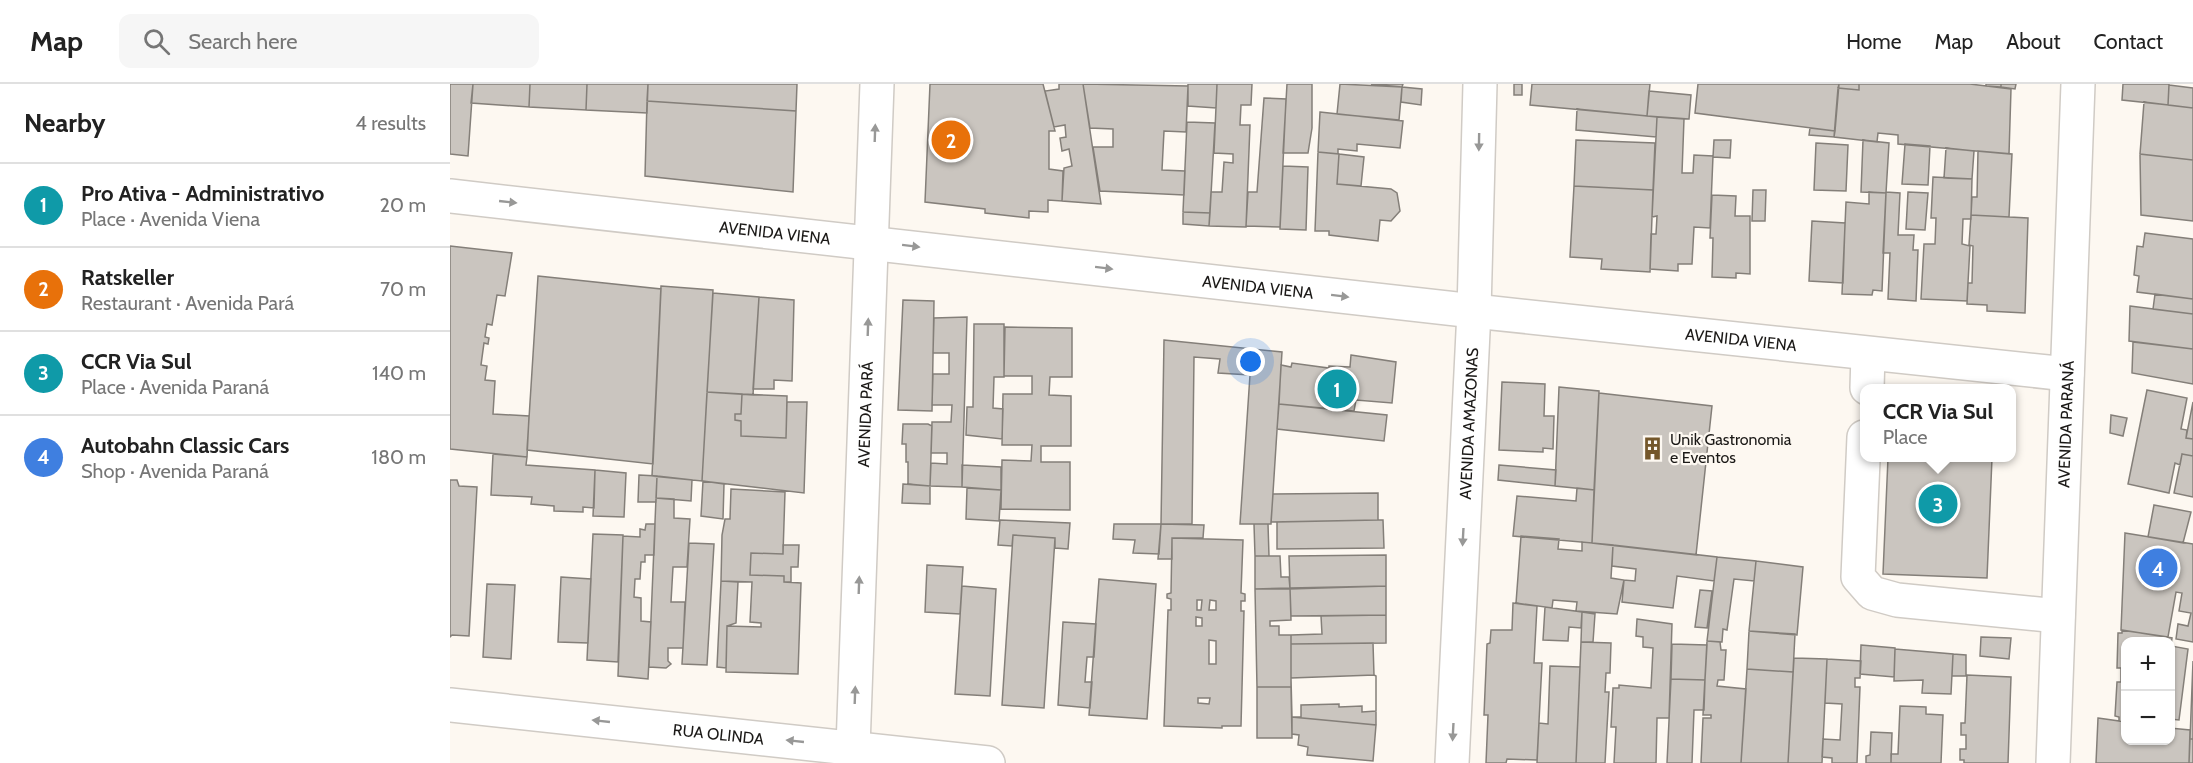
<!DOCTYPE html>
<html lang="en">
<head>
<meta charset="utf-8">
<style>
  :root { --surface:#fff; --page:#f6f6f6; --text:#222; --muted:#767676; --line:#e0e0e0; --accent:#0f766e }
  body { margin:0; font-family:Cabin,sans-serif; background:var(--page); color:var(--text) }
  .controls { position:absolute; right:18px; bottom:18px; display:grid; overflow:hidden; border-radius:12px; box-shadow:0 2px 4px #0004 }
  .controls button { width:54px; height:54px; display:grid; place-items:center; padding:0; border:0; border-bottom:2px solid var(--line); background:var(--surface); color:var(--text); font:30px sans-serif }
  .you { position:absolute; left:801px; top:278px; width:21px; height:21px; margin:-15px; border:4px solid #fff; border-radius:50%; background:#1a73e8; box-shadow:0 0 0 9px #1a73e833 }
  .badge { display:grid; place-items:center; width:39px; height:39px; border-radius:50%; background:var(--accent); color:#fff; font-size:20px; font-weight:700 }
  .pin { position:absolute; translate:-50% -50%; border:3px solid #fff; box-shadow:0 2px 6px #0006 }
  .popup { position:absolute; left:1410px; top:300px; width:156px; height:78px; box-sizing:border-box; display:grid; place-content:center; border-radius:12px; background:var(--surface); filter:drop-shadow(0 2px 4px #0005); font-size:20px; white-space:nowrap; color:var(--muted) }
  .popup b { font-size:22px; color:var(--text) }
  .popup::after { content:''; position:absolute; left:50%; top:100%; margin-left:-12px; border:12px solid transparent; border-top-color:var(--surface) }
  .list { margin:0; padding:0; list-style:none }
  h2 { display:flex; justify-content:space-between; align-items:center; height:78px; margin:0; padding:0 24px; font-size:26px }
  h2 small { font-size:20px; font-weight:400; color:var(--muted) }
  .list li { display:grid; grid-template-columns:39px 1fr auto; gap:18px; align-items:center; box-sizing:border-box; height:84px; padding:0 24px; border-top:2px solid var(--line) }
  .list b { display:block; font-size:22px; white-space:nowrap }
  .list p { margin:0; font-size:20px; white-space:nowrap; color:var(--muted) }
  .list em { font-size:20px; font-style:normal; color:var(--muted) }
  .icon { flex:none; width:33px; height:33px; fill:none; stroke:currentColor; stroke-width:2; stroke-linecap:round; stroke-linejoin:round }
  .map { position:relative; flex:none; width:1743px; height:679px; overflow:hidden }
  header { display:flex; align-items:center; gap:36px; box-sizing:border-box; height:84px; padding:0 30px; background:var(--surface); border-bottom:2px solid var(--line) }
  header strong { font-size:28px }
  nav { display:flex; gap:33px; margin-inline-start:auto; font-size:21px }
  .search { width:420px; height:54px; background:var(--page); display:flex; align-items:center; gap:15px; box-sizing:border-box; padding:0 21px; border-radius:12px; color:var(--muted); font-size:22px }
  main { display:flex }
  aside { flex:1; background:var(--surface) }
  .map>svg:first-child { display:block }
</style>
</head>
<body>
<header>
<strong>Map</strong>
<div class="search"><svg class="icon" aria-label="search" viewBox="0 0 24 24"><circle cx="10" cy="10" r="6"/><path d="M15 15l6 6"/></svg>Search here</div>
<nav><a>Home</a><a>Map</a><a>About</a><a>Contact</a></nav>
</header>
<main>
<aside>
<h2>Nearby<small>4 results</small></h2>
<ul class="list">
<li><span class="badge" style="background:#0f9aa8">1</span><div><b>Pro Ativa - Administrativo</b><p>Place · Avenida Viena</p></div><em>20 m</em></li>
<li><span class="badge" style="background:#e8710a">2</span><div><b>Ratskeller</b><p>Restaurant · Avenida Pará</p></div><em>70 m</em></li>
<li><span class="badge" style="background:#0f9aa8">3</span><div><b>CCR Via Sul</b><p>Place · Avenida Paraná</p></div><em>140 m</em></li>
<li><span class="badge" style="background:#3f7fe0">4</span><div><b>Autobahn Classic Cars</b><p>Shop · Avenida Paraná</p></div><em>180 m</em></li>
</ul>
</aside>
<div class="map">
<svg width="1743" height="679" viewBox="0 0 1743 679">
  <rect width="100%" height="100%" fill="#fdf8f1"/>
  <path fill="#cac5bf" stroke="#847f79" stroke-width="1.5" fill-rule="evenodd" d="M 0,0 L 23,0 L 18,72 L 0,70 Z
    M 23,0 L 80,0 L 79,23 L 21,19 Z
    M 80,0 L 137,0 L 136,26 L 79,23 Z
    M 137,0 L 198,0 L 197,29 L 136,26 Z
    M 198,0 L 347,0 L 346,27 L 197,17 Z
    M 480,0 L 593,0 L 605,47 L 599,47 L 599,85 L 613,87 L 612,117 L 598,116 L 598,128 L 579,127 L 579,134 L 535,129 L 535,125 L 475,118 Z
    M 609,0 L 633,0 L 651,120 L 612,117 L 614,84 L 622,82 L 619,65 L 612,67 L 610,54 L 616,53 L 615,41 L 604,43 L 595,7 L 609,5 Z
    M 633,0 L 738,2 L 736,48 L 714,47 L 712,86 L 735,87 L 734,111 L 650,107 L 643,63 L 663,63 L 663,45 L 640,44 Z
    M 738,0 L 767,0 L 766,24 L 738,22 Z
    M 767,0 L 802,0 L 801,21 L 791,21 L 790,41 L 800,41 L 796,143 L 759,142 L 761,108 L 772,108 L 774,78 L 783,79 L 783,70 L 764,69 Z
    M 837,0 L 862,0 L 862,44 L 858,69 L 833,69 Z
    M 890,0 L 952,3 L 949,36 L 887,30 Z
    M 921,0 L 953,0 L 952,3 Z
    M 1064,0 L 1072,0 L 1072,11 L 1064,11 Z
    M 1082,0 L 1200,0 L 1197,32 L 1080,21 Z
    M 1248,0 L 1389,0 L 1385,47 L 1245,29 Z
    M 1389,0 L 1409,0 L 1409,6 L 1388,4 Z
    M 1409,0 L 1520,0 L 1561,5 L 1559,70 L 1448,60 L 1448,51 L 1428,49 L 1427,58 L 1384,53 L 1388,4 L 1409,6 Z
    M 1536,0 L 1551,0 L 1551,3 L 1536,2 Z
    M 1551,0 L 1566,0 L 1565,5 L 1551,3 Z
    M 1673,0 L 1719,0 L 1718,21 L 1672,16 Z
    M 1719,1 L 1743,4 L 1743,24 L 1718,21 Z
    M 952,3 L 972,5 L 971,21 L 951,18 Z
    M 1199,7 L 1241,11 L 1239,35 L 1197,32 Z
    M 814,14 L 836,15 L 830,143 L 796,142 L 798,108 L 807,108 Z
    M 197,17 L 346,27 L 343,108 L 195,92 Z
    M 1694,18 L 1743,24 L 1743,76 L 1690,70 Z
    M 1127,25 L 1207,33 L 1206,53 L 1126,46 Z
    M 870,28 L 953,37 L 950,64 L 907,60 L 907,67 L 888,65 L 888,70 L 868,68 Z
    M 1207,33 L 1234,35 L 1232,89 L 1243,89 L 1244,71 L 1263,72 L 1260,144 L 1244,143 L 1242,180 L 1228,180 L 1228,187 L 1200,185 L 1201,150 L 1206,150 L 1207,132 L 1202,133 Z
    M 737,38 L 765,39 L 760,129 L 733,128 Z
    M 1360,44 L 1385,47 L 1384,53 L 1359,51 Z
    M 1126,56 L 1205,59 L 1203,106 L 1124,102 Z
    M 1264,56 L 1281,56 L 1280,74 L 1263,73 Z
    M 1413,56 L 1439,59 L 1436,109 L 1411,108 Z
    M 1366,59 L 1398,61 L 1396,107 L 1364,106 Z
    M 1455,60 L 1480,62 L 1478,101 L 1452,100 Z
    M 1496,64 L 1524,67 L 1522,95 L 1494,94 Z
    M 1528,67 L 1562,70 L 1559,133 L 1521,131 L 1522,113 L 1527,113 Z
    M 868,68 L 889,70 L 887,100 L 941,105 L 947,109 L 950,127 L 941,137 L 930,136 L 928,157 L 879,151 L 879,147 L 865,147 Z
    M 889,70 L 914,73 L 911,102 L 887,100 Z
    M 1690,70 L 1743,76 L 1743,137 L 1691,131 Z
    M 833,82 L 858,83 L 856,146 L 830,145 Z
    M 1483,93 L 1522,95 L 1521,135 L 1513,135 L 1512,160 L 1520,162 L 1517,217 L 1471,215 L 1474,160 L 1485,160 L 1486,134 L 1481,134 Z
    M 1124,102 L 1203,106 L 1200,188 L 1151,185 L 1152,175 L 1120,173 Z
    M 1303,106 L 1316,106 L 1315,137 L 1302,137 Z
    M 1419,108 L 1436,109 L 1432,207 L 1423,206 L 1422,211 L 1392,210 L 1396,118 L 1419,120 Z
    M 1436,108 L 1450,109 L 1448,151 L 1464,151 L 1463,166 L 1468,166 L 1466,217 L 1438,215 L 1440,169 L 1433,169 Z
    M 1458,108 L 1478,109 L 1475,146 L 1456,145 Z
    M 1262,111 L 1286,112 L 1285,132 L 1300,132 L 1300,190 L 1286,189 L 1286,194 L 1262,193 L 1263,154 L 1260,154 Z
    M 733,128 L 760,129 L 759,142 L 733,140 Z
    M 1521,131 L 1578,134 L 1575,229 L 1537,227 L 1537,221 L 1517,220 L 1518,199 L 1522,199 L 1523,162 L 1519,161 Z
    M 1362,137 L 1395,139 L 1393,199 L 1359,197 Z
    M 1695,149 L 1743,155 L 1743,215 L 1687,208 L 1689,192 L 1684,191 L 1687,162 L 1693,163 Z
    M 0,162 L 62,169 L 55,212 L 47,211 L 42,241 L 37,240 L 35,253 L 39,254 L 38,260 L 34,259 L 31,281 L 37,282 L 35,296 L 45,297 L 43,330 L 79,332 L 77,373 L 0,365 Z
    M 88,192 L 211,205 L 203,380 L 77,366 Z
    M 211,202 L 263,206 L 252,397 L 202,392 Z
    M 263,209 L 309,213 L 303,311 L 257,308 Z
    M 1705,210 L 1743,215 L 1743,230 L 1703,225 Z
    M 309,213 L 344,216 L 342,297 L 324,296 L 324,305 L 303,305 Z
    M 453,216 L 484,217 L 482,327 L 448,326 Z
    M 1680,222 L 1743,230 L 1743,265 L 1679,257 Z
    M 517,233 L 512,403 L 480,402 L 481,379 L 497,380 L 497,369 L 481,369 L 482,338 L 501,338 L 502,321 L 482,321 L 483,290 L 499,290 L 499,269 L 483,269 L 484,234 Z
    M 524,240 L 554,240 L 554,293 L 544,293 L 543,324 L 553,325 L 552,355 L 516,351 L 517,323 L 523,323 Z
    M 555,243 L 622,244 L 622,293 L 600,293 L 599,311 L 621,312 L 621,362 L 591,362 L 591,378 L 620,378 L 620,426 L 551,425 L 552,376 L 581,377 L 582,361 L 552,361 L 553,310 L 582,310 L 582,292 L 554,292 Z
    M 714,256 L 832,268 L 821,440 L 790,440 L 800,291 L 768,289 L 770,275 L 744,273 L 742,440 L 711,440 Z
    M 1683,258 L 1743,265 L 1743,300 L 1682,289 Z
    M 901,271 L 946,278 L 942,319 L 906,316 L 904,327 L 829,320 L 831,281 L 841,283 L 842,279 L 878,284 L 878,294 L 879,282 L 900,283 Z
    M 1052,298 L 1095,300 L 1094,332 L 1104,332 L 1103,365 L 1093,364 L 1093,368 L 1049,366 Z
    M 1109,303 L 1149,307 L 1144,406 L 1105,402 Z
    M 1697,306 L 1737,314 L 1731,345 L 1737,346 L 1736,354 L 1743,355 L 1743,372 L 1732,370 L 1730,381 L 1725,379 L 1719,409 L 1678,400 Z
    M 257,308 L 292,310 L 291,330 L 285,330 L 285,336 L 291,337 L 291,352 L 336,354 L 337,318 L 357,318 L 354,409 L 252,397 Z
    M 1149,309 L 1262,322 L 1246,471 L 1142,459 Z
    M 292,310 L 337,312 L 336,354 L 291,352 L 291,337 L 285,336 L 285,330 L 291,330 Z
    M 1743,318 L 1743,355 L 1736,354 Z
    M 829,320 L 937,331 L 934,357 L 827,345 Z
    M 1661,331 L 1677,334 L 1673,352 L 1660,349 Z
    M 453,340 L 478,340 L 482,342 L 480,402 L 458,400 L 458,378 L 456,378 L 456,360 L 452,360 Z
    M 43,370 L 77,373 L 76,381 L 145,386 L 144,424 L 133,423 L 133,428 L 104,427 L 104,422 L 81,420 L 82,413 L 41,411 Z
    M 1732,370 L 1743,372 L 1743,413 L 1724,409 Z
    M 1438,374 L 1542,374 L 1537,494 L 1433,490 Z
    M 512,381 L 551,383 L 551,406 L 512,403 Z
    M 1049,381 L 1106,386 L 1105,402 L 1048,396 Z
    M 145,386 L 176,389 L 174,433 L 143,432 Z
    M 189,391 L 207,392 L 206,418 L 188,418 Z
    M 207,392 L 242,396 L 241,417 L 206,414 Z
    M 0,396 L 7,396 L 9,402 L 27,403 L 19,552 L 2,551 L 0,553 Z
    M 253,397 L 274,400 L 273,435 L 251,432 Z
    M 453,400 L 480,402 L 480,420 L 452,419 Z
    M 517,404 L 551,406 L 549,437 L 516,435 Z
    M 1127,404 L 1144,406 L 1142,459 L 1063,452 L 1067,412 L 1126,417 Z
    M 281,405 L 335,408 L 333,470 L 301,469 L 300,491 L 334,492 L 334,498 L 351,499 L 348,590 L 276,588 L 277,542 L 311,543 L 311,539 L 300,538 L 302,498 L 271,497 L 272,451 L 275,435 L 280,435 Z
    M 928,409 L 928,436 L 821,438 L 823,410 Z
    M 206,414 L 224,415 L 224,434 L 240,435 L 237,483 L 223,483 L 221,518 L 235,518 L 233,564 L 218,564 L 218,577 L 221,580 L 216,584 L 199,583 Z
    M 1704,421 L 1741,428 L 1733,459 L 1698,453 Z
    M 550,436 L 620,439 L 618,465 L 605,464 L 605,454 L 563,451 L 562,462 L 548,461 Z
    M 928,436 L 933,436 L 934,464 L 827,465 L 827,438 Z
    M 196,440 L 205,440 L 204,471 L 195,471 L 195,478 L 191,478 L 190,495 L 185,495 L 184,513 L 191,514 L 191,537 L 201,538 L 198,595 L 168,592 L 173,452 L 190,453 L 190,445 L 195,446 Z
    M 664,440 L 711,440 L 709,470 L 683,469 L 685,456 L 663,455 Z
    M 711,440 L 754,441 L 753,454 L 722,454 L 722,475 L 708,475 Z
    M 804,440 L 818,440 L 819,472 L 805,472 Z
    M 1675,449 L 1743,460 L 1743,558 L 1726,555 L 1728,540 L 1738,542 L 1741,529 L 1729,527 L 1732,509 L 1726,508 L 1718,553 L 1671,546 Z
    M 143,450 L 173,451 L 168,578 L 137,576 Z
    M 563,451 L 605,454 L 594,624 L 552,621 Z
    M 1071,452 L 1109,455 L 1108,465 L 1132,467 L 1132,458 L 1163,461 L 1161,494 L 1174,496 L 1167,530 L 1126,527 L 1127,518 L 1103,516 L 1102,524 L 1066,519 Z
    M 722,454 L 793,456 L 791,509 L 795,510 L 795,517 L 791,517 L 791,527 L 794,527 L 791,642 L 772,642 L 772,644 L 714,642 L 718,526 L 721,526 L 721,515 L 717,514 L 717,510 L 721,509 ZM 747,516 L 752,516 L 751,526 L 747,526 ZM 760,516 L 766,517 L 766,526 L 759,526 ZM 746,533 L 752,534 L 752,542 L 746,542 ZM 759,556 L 766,557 L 766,580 L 759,580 ZM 748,614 L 760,614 L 759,620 L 748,619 Z
    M 239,459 L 264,460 L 257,581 L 232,580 Z
    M 333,461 L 349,461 L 348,483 L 341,483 L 341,498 L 334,498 L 334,492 L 300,491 L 301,469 L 333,470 Z
    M 1163,461 L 1267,473 L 1264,497 L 1227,492 L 1223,524 L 1172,518 L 1174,496 L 1185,497 L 1186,485 L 1162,482 Z
    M 936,471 L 936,502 L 840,505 L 839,472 Z
    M 805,472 L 830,472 L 831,493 L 839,493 L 840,505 L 805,505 Z
    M 1267,473 L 1306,477 L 1304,497 L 1284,495 L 1277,546 L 1273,545 L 1272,558 L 1257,557 Z
    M 1306,477 L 1353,483 L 1347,551 L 1299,547 Z
    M 477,481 L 513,483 L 510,530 L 475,528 Z
    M 111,493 L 141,495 L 138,559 L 108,558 Z
    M 649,495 L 706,500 L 697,635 L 639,631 Z
    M 271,497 L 288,498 L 286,539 L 277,542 L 276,584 L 267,583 Z
    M 37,500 L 65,501 L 61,575 L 33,573 Z
    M 512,502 L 546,505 L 540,612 L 505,610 Z
    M 936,502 L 936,531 L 841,532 L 840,504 Z
    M 840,504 L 841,536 L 820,537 L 820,542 L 829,542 L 829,551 L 841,551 L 841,603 L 807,603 L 805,505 Z
    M 1250,506 L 1262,507 L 1257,544 L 1245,543 Z
    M 1063,519 L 1087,522 L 1084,579 L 1092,579 L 1087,676 L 1057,675 L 1056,679 L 1036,679 L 1038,631 L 1034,631 L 1037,560 L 1040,559 L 1041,546 L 1062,546 Z
    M 1095,523 L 1132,528 L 1131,544 L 1119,543 L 1118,557 L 1093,556 Z
    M 1132,528 L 1145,530 L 1143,558 L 1131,558 Z
    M 936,531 L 936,559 L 841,560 L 841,551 L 872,550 L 871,532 Z
    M 1187,535 L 1222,540 L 1219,634 L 1207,634 L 1206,679 L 1164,679 L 1166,643 L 1161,643 L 1163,604 L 1169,604 L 1169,601 L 1201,604 L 1203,564 L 1193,563 L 1193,553 L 1186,552 Z
    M 613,538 L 646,540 L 644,573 L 637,573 L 635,598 L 642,598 L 640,624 L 608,621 Z
    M 1672,546 L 1722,554 L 1721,562 L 1738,565 L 1729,636 L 1720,635 L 1720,558 L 1676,558 L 1676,638 L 1669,637 L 1669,633 L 1665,632 L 1667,598 L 1671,598 L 1671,584 L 1667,584 L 1668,549 L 1672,549 Z
    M 1299,547 L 1345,550 L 1343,588 L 1297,585 Z
    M 1531,553 L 1561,554 L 1559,575 L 1530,572 Z
    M 1257,557 L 1270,558 L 1271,566 L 1276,566 L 1274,596 L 1268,596 L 1267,602 L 1296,605 L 1291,679 L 1251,679 L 1253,634 L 1261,634 L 1261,631 L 1253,631 Z
    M 1131,558 L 1161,559 L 1160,589 L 1156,589 L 1155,608 L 1159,608 L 1155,679 L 1126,679 Z
    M 923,559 L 924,591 L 841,594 L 841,560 Z
    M 1222,560 L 1257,561 L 1255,596 L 1221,595 Z
    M 1411,561 L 1445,564 L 1444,593 L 1410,590 Z
    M 1445,565 L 1503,570 L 1501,610 L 1472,609 L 1473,596 L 1444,597 Z
    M 1503,570 L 1516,571 L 1516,592 L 1502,592 Z
    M 1344,574 L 1377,575 L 1372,679 L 1338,679 Z
    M 1377,575 L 1411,577 L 1410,594 L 1405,594 L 1405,603 L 1410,603 L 1407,679 L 1382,679 L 1382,674 L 1372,673 L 1373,655 L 1390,656 L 1392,620 L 1375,619 Z
    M 1743,577 L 1743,655 L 1740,655 Z
    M 1100,582 L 1130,583 L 1126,679 L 1087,679 L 1089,639 L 1098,640 Z
    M 1297,585 L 1343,588 L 1338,679 L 1291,679 Z
    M 924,591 L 926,592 L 926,627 L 912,628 L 912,622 L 889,623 L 889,620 L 851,621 L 851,633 L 842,633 L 841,594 Z
    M 924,591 L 926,592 L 926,641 L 842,633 L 841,594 Z
    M 1517,591 L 1561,593 L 1558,679 L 1514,679 L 1514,676 L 1510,676 L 1510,665 L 1516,665 L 1516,651 L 1511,651 L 1511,639 L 1515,639 Z
    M 1221,595 L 1255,596 L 1254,626 L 1244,626 L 1242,679 L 1217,679 Z
    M 807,603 L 841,603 L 842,654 L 807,654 Z
    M 1450,622 L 1476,623 L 1476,630 L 1493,631 L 1491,679 L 1441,679 L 1441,670 L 1448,670 Z
    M 842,633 L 926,641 L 923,677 L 857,671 L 858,663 L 848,661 L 849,651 L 842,650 Z
    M 1648,634 L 1676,638 L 1676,656 L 1720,656 L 1720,644 L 1740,646 L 1739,679 L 1646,679 Z
    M 1421,648 L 1442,649 L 1441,679 L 1416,679 L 1416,672 L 1420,671 Z
    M 1740,655 L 1743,655 L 1743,679 L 1739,679 Z"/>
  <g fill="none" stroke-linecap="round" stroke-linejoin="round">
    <defs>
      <g id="minor">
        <path id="s1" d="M 0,112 L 1024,227 L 1617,290"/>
        <path d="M 1417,304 L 1418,270"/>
        <path d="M 1414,353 L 1408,493 L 1422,509 L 1447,516 L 1608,532"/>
        <path id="s2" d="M 0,621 L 538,679"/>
        <path id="s3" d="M 409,679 L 403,663 L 427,0"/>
        <path id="s4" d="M 1002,679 L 1024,227 L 1030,0"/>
        <path id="s5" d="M 1603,679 L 1628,0"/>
      </g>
    </defs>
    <use href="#minor" stroke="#d0cbc5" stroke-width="36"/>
    <use href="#minor" stroke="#fff" stroke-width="33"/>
  </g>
  <defs><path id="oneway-solid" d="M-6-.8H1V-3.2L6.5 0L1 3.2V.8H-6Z" transform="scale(1.5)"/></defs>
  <g fill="#989897">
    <use href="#oneway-solid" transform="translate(425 49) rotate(-88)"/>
    <use href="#oneway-solid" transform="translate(1029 58) rotate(91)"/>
    <use href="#oneway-solid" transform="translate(58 118) rotate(6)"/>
    <use href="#oneway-solid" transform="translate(461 162) rotate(7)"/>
    <use href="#oneway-solid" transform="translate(654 184) rotate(7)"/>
    <use href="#oneway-solid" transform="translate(890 212) rotate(7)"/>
    <use href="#oneway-solid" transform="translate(418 243) rotate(-88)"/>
    <use href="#oneway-solid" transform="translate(1013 453) rotate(93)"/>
    <use href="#oneway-solid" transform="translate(409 501) rotate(-88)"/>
    <use href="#oneway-solid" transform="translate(405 611) rotate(-88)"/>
    <use href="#oneway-solid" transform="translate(151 637) rotate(-174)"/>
    <use href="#oneway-solid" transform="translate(1003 648) rotate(93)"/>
    <use href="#oneway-solid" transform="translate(345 657) rotate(-174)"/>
  </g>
  <defs>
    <symbol id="building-bare" viewBox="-9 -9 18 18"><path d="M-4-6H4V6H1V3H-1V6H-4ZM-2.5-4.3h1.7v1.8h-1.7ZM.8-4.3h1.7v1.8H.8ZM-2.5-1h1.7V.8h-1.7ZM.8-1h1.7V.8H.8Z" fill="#74572a" stroke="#fdf8f1" stroke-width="2.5" paint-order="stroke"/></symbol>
  </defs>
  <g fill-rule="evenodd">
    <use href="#building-bare" x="1186" y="348" width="33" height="33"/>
  </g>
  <g text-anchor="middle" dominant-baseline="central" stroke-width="4.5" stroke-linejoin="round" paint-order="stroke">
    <g font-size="16" fill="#1b1917" stroke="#fdf8f1">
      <text stroke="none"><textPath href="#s1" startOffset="327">AVENIDA VIENA</textPath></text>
      <text stroke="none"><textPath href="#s1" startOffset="813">AVENIDA VIENA</textPath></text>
      <text stroke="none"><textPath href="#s1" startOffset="1299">AVENIDA VIENA</textPath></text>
      <text stroke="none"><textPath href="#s3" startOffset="350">AVENIDA PARÁ</textPath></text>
      <text stroke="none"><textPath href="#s4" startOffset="340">AVENIDA AMAZONAS</textPath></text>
      <text stroke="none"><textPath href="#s5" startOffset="339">AVENIDA PARANÁ</textPath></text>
      <text stroke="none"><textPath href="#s2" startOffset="270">RUA OLINDA</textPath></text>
    </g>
    <g font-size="16" fill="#1b1917" stroke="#fdf8f1" text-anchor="start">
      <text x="1220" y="355">Unik Gastronomia<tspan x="1220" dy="18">e Eventos</tspan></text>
    </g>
  </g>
</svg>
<div class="controls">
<button>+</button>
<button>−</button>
</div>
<div class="you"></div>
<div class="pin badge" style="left:887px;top:305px;background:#0f9aa8">1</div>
<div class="pin badge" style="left:501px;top:56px;background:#e8710a">2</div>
<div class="pin badge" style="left:1488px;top:420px;background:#0f9aa8">3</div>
<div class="popup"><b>CCR Via Sul</b>Place</div>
<div class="pin badge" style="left:1708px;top:484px;background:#3f7fe0">4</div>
</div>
</main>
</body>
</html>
